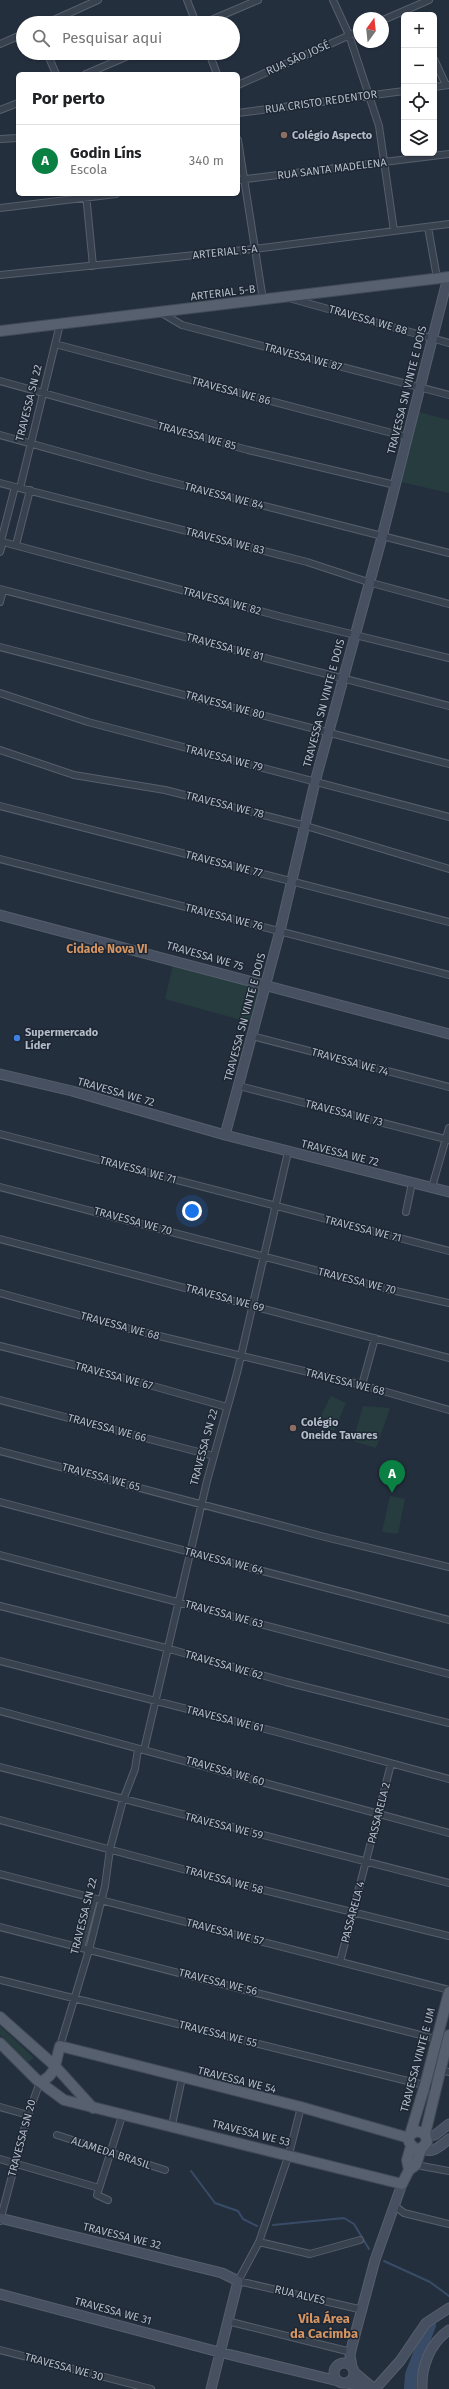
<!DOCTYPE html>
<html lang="pt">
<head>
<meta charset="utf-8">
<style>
  :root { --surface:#fff; --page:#f2f2f2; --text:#202124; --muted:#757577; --line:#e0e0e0; --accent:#0b8043 }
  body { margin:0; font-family:"Fira Sans",sans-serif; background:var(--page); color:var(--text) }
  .controls { position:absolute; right:12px; top:12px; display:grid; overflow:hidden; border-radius:6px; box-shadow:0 1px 3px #0004 }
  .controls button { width:36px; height:36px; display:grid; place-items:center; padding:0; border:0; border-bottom:1px solid var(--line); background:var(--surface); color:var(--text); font:20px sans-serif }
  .compass { position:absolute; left:353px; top:12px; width:36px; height:36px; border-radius:50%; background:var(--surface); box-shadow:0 1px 3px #0004; rotate:15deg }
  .you { position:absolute; left:192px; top:1211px; width:14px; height:14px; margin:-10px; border:3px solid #fff; border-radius:50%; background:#1a73e8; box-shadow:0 0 0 6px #1a73e833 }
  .badge { display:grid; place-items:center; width:26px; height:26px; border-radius:50%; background:var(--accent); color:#fff; font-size:13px; font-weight:700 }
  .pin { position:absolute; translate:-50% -33px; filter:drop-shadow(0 1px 2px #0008) }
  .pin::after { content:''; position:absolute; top:21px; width:14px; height:12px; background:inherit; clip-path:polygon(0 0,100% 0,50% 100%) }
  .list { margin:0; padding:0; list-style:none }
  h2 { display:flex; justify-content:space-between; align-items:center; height:52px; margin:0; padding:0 16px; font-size:17px }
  h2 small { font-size:13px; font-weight:400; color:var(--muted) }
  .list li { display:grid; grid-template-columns:26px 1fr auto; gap:12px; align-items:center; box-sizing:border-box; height:72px; padding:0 16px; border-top:1px solid var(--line) }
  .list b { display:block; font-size:15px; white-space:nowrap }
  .list p { margin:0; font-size:13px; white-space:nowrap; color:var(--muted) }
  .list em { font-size:13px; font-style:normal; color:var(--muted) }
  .icon { flex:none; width:22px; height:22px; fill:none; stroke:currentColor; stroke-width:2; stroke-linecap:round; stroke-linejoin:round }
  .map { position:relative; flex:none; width:449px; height:2389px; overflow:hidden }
  .search { position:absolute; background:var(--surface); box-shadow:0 1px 3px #0004; left:16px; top:16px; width:224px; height:44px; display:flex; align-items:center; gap:10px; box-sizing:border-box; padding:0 14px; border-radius:22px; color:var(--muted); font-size:15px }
  .panel { position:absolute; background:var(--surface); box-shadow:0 1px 3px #0004; left:16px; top:72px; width:224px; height:124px; border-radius:6px }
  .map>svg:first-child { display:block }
</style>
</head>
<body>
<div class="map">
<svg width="449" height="2389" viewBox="0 0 449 2389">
  <rect width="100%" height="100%" fill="#242f3e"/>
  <path fill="#263c3f" d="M 419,412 L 449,420 L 449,493 L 401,482 Z
    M 173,965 L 261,988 L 252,1023 L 165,999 Z
    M 331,1396 L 346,1403 L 334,1431 L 317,1423 Z
    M 363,1406 L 390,1408 L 376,1448 L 353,1441 Z
    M 390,1496 L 405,1499 L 398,1534 L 382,1532 Z
    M 0,2026 L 34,2058 L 28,2062 L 0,2035 Z"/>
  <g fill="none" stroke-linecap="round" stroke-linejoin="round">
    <path stroke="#394c67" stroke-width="2" d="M 191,2171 L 215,2203 L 238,2211 L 243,2219 L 257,2226
      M 273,2225 L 344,2218 L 354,2224 L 369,2249
      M 384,2261 L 430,2282 L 449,2296"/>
    <path stroke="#394c67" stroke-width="12" d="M 410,2389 L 411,2375 L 430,2325"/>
    <defs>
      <path id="street" d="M 187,0 L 196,23
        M 333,0 L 349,35 L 379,126 L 394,231
        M 383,20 L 429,0
        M 47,23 L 98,0
        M 204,23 L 258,0
        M 0,44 L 23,34
        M 47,53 L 56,74
        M 209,53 L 217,74
        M 434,59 L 446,85
        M 86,74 L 135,53
        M 238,85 L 359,31
        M 434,87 L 449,85
        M 0,110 L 18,103
        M 238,113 L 404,91
        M 0,139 L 18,138
        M 238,140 L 263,300
        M 238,180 L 449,154
        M 86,194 L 93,266
        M 0,208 L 116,194
        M 428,227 L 437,278
        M 0,275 L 254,249 L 449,224
        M 289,298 L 449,343
        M 160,312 L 182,325 L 449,395
        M 55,344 L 407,437
        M 0,381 L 248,450 L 395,485
        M 0,435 L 151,477 L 449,553
        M 0,483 L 307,562 L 368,582 L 449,604
        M 20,488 L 60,324
        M 0,537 L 3,542 L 282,617 L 449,658
        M 2,537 L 15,487
        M 16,545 L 30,490
        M 0,552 L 3,542
        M 0,589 L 449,706
        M 0,602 L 3,590
        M 0,647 L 449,764
        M 0,693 L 88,722 L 449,817
        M 0,750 L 74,775 L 165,790 L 306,826 L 449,869
        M 0,806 L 449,922
        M 0,859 L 449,975
        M 252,1036 L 449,1087
        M 239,1086 L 449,1140
        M 0,1134 L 449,1251
        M 0,1187 L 387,1289 L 449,1303
        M 432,1187 L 449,1128
        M 406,1212 L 412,1183
        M 0,1239 L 449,1358
        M 0,1293 L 126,1328 L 362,1385 L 449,1410
        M 0,1346 L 114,1375 L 227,1407
        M 362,1385 L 375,1338
        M 0,1400 L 214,1456
        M 0,1451 L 325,1537 L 449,1567
        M 0,1502 L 449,1620
        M 0,1555 L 449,1674
        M 0,1606 L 166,1648 L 286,1682 L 449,1723
        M 0,1661 L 273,1731 L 449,1779
        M 0,1711 L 449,1833
        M 144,1750 L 207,1481 L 237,1373 L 288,1152
        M 0,1767 L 449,1883
        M 0,1820 L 231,1882 L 449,1936
        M 0,1874 L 449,1990
        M 0,1927 L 436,2039
        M 81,1948 L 94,1899
        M 340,1962 L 391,1764
        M 0,1980 L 436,2088
        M 60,2046 L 89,1950 L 105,1886 L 110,1849 L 123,1800 L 135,1769 L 138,1749
        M 441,2070 L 449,2072
        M 0,2107 L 28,2115
        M 301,2107 L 289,2154 L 259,2242 L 238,2281 L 363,2310
        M 172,2125 L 182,2078
        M 57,2135 L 165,2170
        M 0,2159 L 99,2188
        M 416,2165 L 449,2171
        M 108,2200 L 97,2195 L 122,2116
        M 395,2206 L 404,2213 L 449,2224
        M 0,2221 L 28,2115 L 40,2082
        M 259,2242 L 310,2254 L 360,2240
        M 227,2321 L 347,2351
        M 0,2350 L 151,2389"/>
      <path id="secondary" d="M 0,915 L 449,1034
        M 0,1074 L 72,1091 L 225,1135 L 449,1192
        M 225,1135 L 280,931 L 315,782 L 382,537 L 448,277
        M 427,2137 L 435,2135 L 449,2124
        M 422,2149 C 433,2154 440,2146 449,2139
        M 0,2218 L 222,2273 L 238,2281 L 211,2389
        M 0,2294 L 219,2352 L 338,2381
        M334 2373a10 10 0 1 1 20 0a10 10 0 1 1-20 0Z
        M 352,2367 L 350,2355 L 352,2346 L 375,2260 L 402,2184
        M 354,2372 L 373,2388
        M 347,2383 L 376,2389
        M 375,2389 L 400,2361 L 426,2323 L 449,2308
        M 422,2389 C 421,2367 430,2343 449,2330"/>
      <path id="primary" d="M 0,331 L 449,277
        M 0,2017 L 54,2065 L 93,2108
        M 0,2043 L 37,2080 L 64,2100 L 402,2184 L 409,2170 L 416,2165 L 421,2149
        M 40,2082 C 57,2075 55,2062 60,2046 L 301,2107 L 409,2138
        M 425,2134 L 449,2035
        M 410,2135 L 417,2131 L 425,2134 L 427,2142 L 421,2149 L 414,2148 L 409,2142 L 409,2138 L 425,2085 L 449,1992
        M 409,2170 L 407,2160 L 411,2146"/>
    </defs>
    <use href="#street" stroke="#565f6c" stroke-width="8"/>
    <use href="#secondary" stroke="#565f6c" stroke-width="11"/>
    <use href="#primary" stroke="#414a57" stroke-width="12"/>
    <use href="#street" stroke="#38414e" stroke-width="6"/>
    <use href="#secondary" stroke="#465061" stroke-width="9"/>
    <use href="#primary" stroke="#56606e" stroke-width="10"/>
  </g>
  <g fill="#8d6e63" stroke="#1d2633" stroke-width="1.5">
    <circle cx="284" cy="135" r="4"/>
    <circle cx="293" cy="1428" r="4"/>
  </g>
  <circle fill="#3f7fe0" stroke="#1d2633" stroke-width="1.5" cx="17" cy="1038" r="4"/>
  <g text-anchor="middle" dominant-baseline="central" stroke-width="3" stroke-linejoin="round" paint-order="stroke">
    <g font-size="11" fill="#b4bcc9" stroke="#1d2633">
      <text transform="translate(298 58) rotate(-24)">RUA SÃO JOSÉ</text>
      <text transform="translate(321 102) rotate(-8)">RUA CRISTO REDENTOR</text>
      <text transform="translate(332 169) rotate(-7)">RUA SANTA MADELENA</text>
      <text transform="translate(225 252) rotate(-6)">ARTERIAL 5-A</text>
      <text transform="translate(223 293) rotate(-7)">ARTERIAL 5-B</text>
      <text transform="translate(368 320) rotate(16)">TRAVESSA WE 88</text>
      <text transform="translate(303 357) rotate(15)">TRAVESSA WE 87</text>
      <text transform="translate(407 390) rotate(-76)">TRAVESSA SN VINTE E DOIS</text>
      <text transform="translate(231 391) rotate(15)">TRAVESSA WE 86</text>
      <text transform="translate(29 403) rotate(-76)">TRAVESSA SN 22</text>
      <text transform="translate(197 436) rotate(15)">TRAVESSA WE 85</text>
      <text transform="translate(224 496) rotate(14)">TRAVESSA WE 84</text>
      <text transform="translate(225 541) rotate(14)">TRAVESSA WE 83</text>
      <text transform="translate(222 601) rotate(15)">TRAVESSA WE 82</text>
      <text transform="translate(225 647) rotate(15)">TRAVESSA WE 81</text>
      <text transform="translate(324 703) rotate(-75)">TRAVESSA SN VINTE E DOIS</text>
      <text transform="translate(225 705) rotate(15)">TRAVESSA WE 80</text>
      <text transform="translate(224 758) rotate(14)">TRAVESSA WE 79</text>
      <text transform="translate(225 805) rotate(14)">TRAVESSA WE 78</text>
      <text transform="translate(224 864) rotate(14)">TRAVESSA WE 77</text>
      <text transform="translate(224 917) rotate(14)">TRAVESSA WE 76</text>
      <text transform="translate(205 956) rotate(16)">TRAVESSA WE 75</text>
      <text transform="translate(245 1017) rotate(-75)">TRAVESSA SN VINTE E DOIS</text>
      <text transform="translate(350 1062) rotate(15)">TRAVESSA WE 74</text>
      <text transform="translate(116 1092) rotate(16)">TRAVESSA WE 72</text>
      <text transform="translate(344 1113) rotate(14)">TRAVESSA WE 73</text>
      <text transform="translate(340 1153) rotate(14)">TRAVESSA WE 72</text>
      <text transform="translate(138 1170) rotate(15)">TRAVESSA WE 71</text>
      <text transform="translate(133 1221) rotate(15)">TRAVESSA WE 70</text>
      <text transform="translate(363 1229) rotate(14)">TRAVESSA WE 71</text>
      <text transform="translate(357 1281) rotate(14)">TRAVESSA WE 70</text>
      <text transform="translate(225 1298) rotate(15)">TRAVESSA WE 69</text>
      <text transform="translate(120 1326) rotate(15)">TRAVESSA WE 68</text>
      <text transform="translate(114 1376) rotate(15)">TRAVESSA WE 67</text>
      <text transform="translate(345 1382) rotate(14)">TRAVESSA WE 68</text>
      <text transform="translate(107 1428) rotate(15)">TRAVESSA WE 66</text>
      <text transform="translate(204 1447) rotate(-75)">TRAVESSA SN 22</text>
      <text transform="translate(101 1477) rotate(15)">TRAVESSA WE 65</text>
      <text transform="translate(224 1561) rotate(14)">TRAVESSA WE 64</text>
      <text transform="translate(224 1614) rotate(15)">TRAVESSA WE 63</text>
      <text transform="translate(224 1665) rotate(16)">TRAVESSA WE 62</text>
      <text transform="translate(225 1719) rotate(14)">TRAVESSA WE 61</text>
      <text transform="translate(225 1771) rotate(16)">TRAVESSA WE 60</text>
      <text transform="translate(379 1813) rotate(-76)">PASSARELA 2</text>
      <text transform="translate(224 1826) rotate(14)">TRAVESSA WE 59</text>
      <text transform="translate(224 1880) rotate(15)">TRAVESSA WE 58</text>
      <text transform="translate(353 1912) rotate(-75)">PASSARELA 4</text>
      <text transform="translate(84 1916) rotate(-76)">TRAVESSA SN 22</text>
      <text transform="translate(225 1932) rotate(14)">TRAVESSA WE 57</text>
      <text transform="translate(218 1982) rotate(14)">TRAVESSA WE 56</text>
      <text transform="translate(218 2034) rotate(14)">TRAVESSA WE 55</text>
      <text transform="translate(418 2060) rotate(-75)">TRAVESSA VINTE E UM</text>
      <text transform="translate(237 2080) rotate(14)">TRAVESSA WE 54</text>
      <text transform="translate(251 2133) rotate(14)">TRAVESSA WE 53</text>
      <text transform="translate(22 2138) rotate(-75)">TRAVESSA SN 20</text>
      <text transform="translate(111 2153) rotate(18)">ALAMEDA BRASIL</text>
      <text transform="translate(122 2236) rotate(14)">TRAVESSA WE 32</text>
      <text transform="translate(300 2295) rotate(13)">RUA ALVES</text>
      <text transform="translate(113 2311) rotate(15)">TRAVESSA WE 31</text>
      <text transform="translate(64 2367) rotate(15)">TRAVESSA WE 30</text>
    </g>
    <g font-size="11" font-weight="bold" fill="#b4bcc9" stroke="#1d2633" text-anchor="start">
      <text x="292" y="135">Colégio Aspecto</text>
      <text x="25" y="1032">Supermercado<tspan x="25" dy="13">Líder</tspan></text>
      <text x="301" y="1422">Colégio<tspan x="301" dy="13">Oneide Tavares</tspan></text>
    </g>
    <g font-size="12" font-weight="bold" fill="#d59563" stroke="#1d2633">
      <text x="107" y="949">Cidade Nova VI</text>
    </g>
    <g font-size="13" font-weight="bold" fill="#d59563" stroke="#1d2633">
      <text x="324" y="2318">Vila Área<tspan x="324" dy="15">da Cacimba</tspan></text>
    </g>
  </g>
</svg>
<div class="controls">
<button>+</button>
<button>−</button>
<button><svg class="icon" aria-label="locate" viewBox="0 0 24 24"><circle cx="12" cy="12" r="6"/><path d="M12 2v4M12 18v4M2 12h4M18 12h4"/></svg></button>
<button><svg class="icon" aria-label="layers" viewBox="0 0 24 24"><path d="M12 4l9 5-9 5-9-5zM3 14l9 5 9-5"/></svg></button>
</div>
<svg class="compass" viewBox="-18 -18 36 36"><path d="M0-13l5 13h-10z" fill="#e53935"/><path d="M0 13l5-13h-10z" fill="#757577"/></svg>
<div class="you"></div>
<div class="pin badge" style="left:392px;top:1493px">A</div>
<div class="search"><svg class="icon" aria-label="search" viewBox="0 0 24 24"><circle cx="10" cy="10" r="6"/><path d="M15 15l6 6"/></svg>Pesquisar aqui</div>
<section class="panel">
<h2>Por perto<small></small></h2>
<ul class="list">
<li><span class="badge">A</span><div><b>Godin Líns</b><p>Escola</p></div><em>340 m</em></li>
</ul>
</section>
</div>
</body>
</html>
